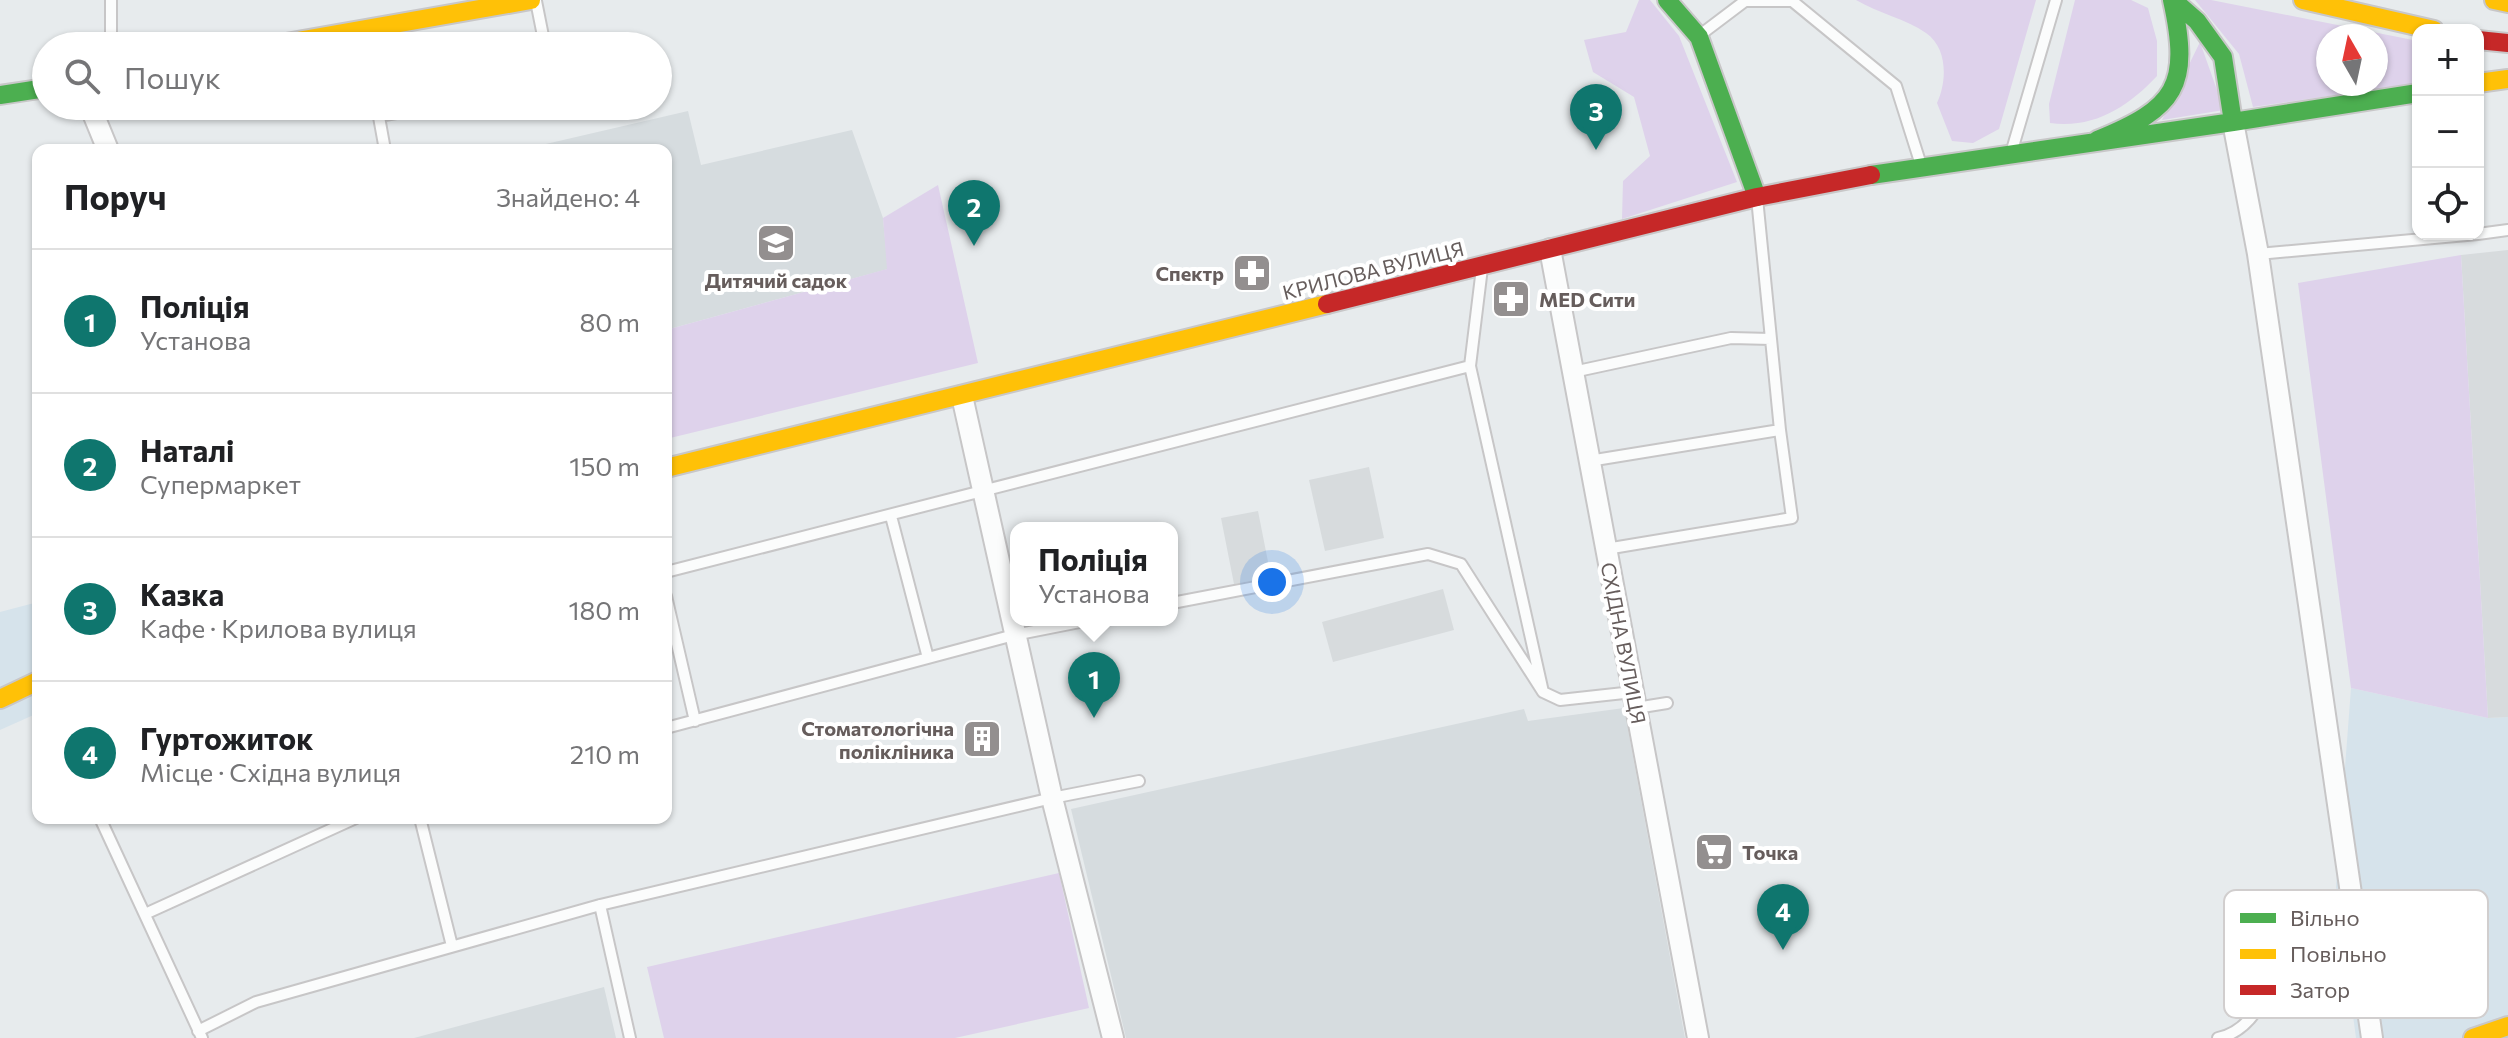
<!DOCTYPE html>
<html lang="uk">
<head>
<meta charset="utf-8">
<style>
  :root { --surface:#fff; --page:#f6f6f6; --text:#202124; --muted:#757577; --line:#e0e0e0; --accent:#0f766e }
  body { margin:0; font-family:Commissioner,sans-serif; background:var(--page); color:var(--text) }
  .controls { position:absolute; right:24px; top:24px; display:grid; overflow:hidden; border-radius:16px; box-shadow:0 2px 6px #0004 }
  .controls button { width:72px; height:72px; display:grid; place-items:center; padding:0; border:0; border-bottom:2px solid var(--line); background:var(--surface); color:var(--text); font:40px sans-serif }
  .compass { position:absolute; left:2316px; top:24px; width:72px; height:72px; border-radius:50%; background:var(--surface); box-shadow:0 2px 6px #0004; rotate:351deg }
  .you { position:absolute; left:1272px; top:582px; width:28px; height:28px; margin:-20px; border:6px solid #fff; border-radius:50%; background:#1a73e8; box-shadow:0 0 0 12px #1a73e833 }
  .badge { display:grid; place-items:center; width:52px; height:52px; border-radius:50%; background:var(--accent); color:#fff; font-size:26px; font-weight:700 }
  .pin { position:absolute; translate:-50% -66px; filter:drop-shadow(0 2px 4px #0008) }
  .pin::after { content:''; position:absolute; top:42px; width:28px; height:24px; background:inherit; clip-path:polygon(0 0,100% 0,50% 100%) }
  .popup { position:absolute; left:1010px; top:522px; width:168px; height:104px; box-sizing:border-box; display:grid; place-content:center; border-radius:16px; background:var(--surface); filter:drop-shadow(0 2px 6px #0005); font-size:26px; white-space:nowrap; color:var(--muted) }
  .popup b { font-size:30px; color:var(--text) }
  .popup::after { content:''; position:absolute; left:50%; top:100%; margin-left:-16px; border:16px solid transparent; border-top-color:var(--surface) }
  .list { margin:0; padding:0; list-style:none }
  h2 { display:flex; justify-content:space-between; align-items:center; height:104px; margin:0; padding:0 32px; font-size:34px }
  h2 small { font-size:26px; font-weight:400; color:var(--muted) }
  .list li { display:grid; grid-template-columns:52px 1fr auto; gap:24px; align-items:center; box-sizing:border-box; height:144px; padding:0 32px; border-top:2px solid var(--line) }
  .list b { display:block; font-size:30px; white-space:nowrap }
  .list p { margin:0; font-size:26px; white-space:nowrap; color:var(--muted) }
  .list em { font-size:26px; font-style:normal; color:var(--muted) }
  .icon { flex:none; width:44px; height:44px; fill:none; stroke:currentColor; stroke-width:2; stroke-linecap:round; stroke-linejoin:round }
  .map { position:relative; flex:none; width:2508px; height:1038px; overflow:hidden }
  .search { position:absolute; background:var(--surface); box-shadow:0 2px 6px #0004; left:32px; top:32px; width:640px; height:88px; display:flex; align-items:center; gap:20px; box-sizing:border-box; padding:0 28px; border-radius:44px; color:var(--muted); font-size:30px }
  .panel { position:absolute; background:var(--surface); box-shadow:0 2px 6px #0004; left:32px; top:144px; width:640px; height:680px; border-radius:16px }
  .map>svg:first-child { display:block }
</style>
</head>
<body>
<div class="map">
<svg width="2508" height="1038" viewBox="0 0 2508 1038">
  <rect width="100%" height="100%" fill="#e7ebed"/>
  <path fill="#d6e3eb" d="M 38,602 L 38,713 L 0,730 L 0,612 Z
    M 2351,688 L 2488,718 L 2508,717 L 2508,1034 L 2493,1038 L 2356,1038 L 2336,887 Z"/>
  <path fill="#d7dbdd" d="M 2508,250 L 2508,717 L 2488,718 L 2461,255 Z
    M 1369,467 L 1384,538 L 1325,551 L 1309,480 Z
    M 1258,511 L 1271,577 L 1234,584 L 1221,518 Z
    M 1443,589 L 1454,630 L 1333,662 L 1322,622 Z"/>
  <path fill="#d6dcdf" d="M 688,111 L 701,165 L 852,130 L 883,218 L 888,269 L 666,330 L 666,150 L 520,150 Z
    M 1624,708 L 1685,1038 L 1126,1038 L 1071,809 L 1524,709 L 1528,721 Z
    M 604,987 L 616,1038 L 414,1038 Z"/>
  <path fill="#ded2eb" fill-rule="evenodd" d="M 1639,0 L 1650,0 L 1679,36 L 1737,182 L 1622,219 L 1623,181 L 1650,156 L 1634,97 L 1593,72 L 1584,40 L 1626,32 Z
    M 1856,0 L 2036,0 L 1999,129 L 1973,143 L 1952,141 L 1937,103 C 1947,82 1948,48 1926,33 C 1906,19 1878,13 1856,0 Z
    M 2075,0 L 2131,0 L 2148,8 L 2157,41 L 2157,76 C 2128,107 2094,129 2050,123 L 2049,104 Z
    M 2195,0 L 2211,0 L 2418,41 L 2418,83 L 2253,107 L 2239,54 ZM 2328,36 L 2376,36 L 2376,84 L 2328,84 Z
    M 2200,42 L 2224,110 L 2162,120 Z
    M 938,185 L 978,363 L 666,439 L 666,330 L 887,269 L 883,218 Z
    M 2461,255 L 2488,718 L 2351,688 L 2298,283 Z
    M 1059,873 L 1089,1008 L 955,1038 L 664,1038 L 647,967 Z"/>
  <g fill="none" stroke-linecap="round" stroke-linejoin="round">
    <defs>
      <path id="lane" d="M 1791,0 L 1896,86 L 1921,165
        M 536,1 L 545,46
        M 1700,35 L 1745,1 L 1792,1
        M 111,46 L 111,0
        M 377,106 L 385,150
        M 379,116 L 436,106
        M 2012,150 L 2056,0
        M 1757,198 L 1771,339
        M 2478,234 L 2508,230
        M 2258,254 L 2478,234
        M 1470,366 L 1482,268
        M 1573,372 L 1731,338 L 1771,339 L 1780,430 L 1589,461
        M 891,516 L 928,658
        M 1606,549 L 1792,518 L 1780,430
        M 666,572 L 1470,366 L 1543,692
        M 666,596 L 695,721
        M 1172,603 L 1428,554 L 1461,564 L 1543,692 L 1560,700 L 1633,692
        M 1636,708 L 1667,703
        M 666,728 L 1014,635 L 1090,620
        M 100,818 L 202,1038
        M 420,818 L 452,946
        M 600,905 L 630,1038
        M 145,914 L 356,818
        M 198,1031 L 256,1002 L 600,905 L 1052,798 L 1139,781
        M 2218,1038 C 2263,1029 2276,968 2289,930 L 2351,893"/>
      <path id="street" d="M 90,106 L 108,150
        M 2233,122 L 2258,254 L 2372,1038
        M 1550,249 L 1698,1038
        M 962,396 L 1052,798 L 1113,1038"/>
      <path id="fast" d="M 1667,0 L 1699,37 L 1757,197
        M 2173,0 L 2197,21 L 2223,57 L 2233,122 L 2418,93
        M 0,95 L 46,88
        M 2097,140 C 2176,108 2191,86 2172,0
        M 1871,175 L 2233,122"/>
      <path id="slow" d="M 2303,0 L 2434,30
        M 2494,0 L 2508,3
        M 269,46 L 531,0
        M 2478,83 L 2508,79
        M 666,468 L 1327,304
        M 0,699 L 38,681
        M 2473,1038 L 2508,1026"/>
      <path id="jam" d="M 2478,40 L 2508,43
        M 1327,304 L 1757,197 L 1871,175"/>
    </defs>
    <use href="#lane" stroke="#c7c6c7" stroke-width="14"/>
    <use href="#street" stroke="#c7c6c7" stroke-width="24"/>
    <use href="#fast" stroke="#c8c7c8" stroke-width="22"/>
    <use href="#slow" stroke="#c8c7c8" stroke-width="22"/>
    <use href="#jam" stroke="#c8c7c8" stroke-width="22"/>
    <use href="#lane" stroke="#fbfcfc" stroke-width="10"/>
    <use href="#street" stroke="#fbfcfc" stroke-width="20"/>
    <use href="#fast" stroke="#4caf50" stroke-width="18"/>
    <use href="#slow" stroke="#ffc107" stroke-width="18"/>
    <use href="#jam" stroke="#c62828" stroke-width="18"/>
  </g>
  <defs>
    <symbol id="school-square" viewBox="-11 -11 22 22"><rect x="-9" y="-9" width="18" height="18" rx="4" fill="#938f8f" stroke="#fff"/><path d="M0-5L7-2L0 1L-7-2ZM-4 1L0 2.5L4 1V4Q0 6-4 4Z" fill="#fff"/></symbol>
    <symbol id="pharmacy-square" viewBox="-11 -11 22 22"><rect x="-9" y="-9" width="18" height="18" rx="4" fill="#938f8f" stroke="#fff"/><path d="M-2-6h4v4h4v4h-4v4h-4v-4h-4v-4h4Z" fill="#fff"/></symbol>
    <symbol id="building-square" viewBox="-11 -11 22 22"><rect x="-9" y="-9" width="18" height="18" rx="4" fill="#938f8f" stroke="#fff"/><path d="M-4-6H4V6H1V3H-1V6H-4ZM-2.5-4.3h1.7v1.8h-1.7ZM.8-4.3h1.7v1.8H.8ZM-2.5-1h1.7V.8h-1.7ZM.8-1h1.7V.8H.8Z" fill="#fff"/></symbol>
    <symbol id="supermarket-square" viewBox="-11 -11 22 22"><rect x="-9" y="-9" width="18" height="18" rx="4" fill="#938f8f" stroke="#fff"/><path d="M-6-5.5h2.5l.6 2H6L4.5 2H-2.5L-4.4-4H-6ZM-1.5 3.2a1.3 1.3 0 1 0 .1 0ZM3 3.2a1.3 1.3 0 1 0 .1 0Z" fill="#fff"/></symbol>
  </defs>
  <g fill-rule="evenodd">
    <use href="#school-square" x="754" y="221" width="44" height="44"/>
    <use href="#pharmacy-square" x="1230" y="251" width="44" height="44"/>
    <use href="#pharmacy-square" x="1489" y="277" width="44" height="44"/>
    <use href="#building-square" x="960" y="717" width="44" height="44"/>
    <use href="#supermarket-square" x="1692" y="830" width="44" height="44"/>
  </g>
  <g text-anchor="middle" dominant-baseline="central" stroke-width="8" stroke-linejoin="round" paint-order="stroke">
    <g font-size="20" fill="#665d5c" stroke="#fff">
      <text transform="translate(1373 270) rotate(-14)">КРИЛОВА ВУЛИЦЯ</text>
      <text transform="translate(1624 643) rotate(79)">СХІДНА ВУЛИЦЯ</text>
    </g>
    <g font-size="20" font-weight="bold" fill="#665d5c" stroke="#fff" text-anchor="end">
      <text x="1224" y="273">Спектр</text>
      <text x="776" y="280" text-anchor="middle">Дитячий садок</text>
      <text x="1539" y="299" text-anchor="start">MED Сити</text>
      <text x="954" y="728">Стоматологічна<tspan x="954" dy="23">полікліника</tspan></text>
      <text x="1742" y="852" text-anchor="start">Точка</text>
    </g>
  </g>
  <rect x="2224" y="890" width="264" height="128" rx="12" fill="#fff" stroke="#d1cece" stroke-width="2"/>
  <rect x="2240" y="913" width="36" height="10" fill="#4caf50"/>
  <rect x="2240" y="949" width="36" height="10" fill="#ffc107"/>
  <rect x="2240" y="985" width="36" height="10" fill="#c62828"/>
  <g font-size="22" fill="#665d5c">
    <text x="2290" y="926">Вільно</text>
    <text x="2290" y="962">Повільно</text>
    <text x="2290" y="998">Затор</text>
  </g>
</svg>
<div class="controls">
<button>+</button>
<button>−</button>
<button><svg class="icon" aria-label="locate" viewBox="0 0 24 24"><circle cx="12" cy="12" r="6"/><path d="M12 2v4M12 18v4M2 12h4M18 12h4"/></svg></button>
</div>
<svg class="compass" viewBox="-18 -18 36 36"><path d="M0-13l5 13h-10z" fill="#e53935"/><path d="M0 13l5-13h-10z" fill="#757577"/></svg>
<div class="you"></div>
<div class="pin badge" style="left:1094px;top:718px">1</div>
<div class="popup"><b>Поліція</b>Установа</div>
<div class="pin badge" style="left:974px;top:246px">2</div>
<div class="pin badge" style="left:1596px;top:150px">3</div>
<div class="pin badge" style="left:1783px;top:950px">4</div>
<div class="search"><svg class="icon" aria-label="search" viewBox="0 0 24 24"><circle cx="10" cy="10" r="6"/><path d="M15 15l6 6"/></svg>Пошук</div>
<section class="panel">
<h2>Поруч<small>Знайдено: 4</small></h2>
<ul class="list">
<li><span class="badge">1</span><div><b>Поліція</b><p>Установа</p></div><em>80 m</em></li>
<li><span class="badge">2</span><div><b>Наталі</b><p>Супермаркет</p></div><em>150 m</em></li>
<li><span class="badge">3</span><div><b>Казка</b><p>Кафе · Крилова вулиця</p></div><em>180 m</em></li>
<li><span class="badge">4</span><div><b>Гуртожиток</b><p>Місце · Східна вулиця</p></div><em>210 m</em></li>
</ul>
</section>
</div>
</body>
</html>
